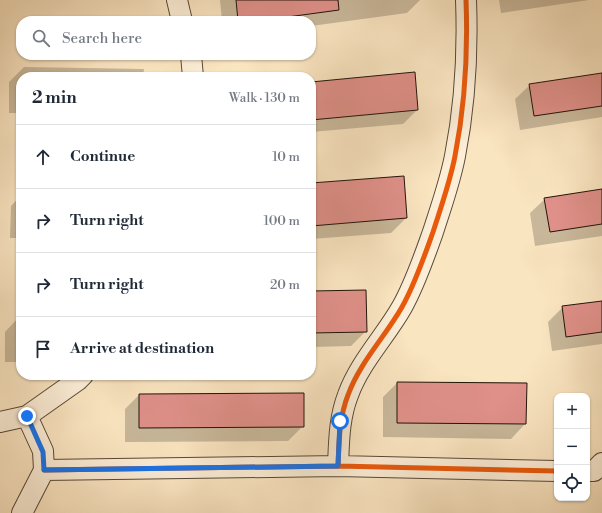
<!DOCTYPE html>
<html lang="en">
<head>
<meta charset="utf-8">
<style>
  :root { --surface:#fff; --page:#f2f2f3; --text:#1f2937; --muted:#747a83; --line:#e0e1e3 }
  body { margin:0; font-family:"Libre Bodoni",serif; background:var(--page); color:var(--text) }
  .controls { position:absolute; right:12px; bottom:12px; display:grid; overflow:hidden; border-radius:8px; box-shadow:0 1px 3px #0004 }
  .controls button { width:36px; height:36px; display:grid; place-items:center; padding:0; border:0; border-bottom:1px solid var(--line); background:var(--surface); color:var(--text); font:20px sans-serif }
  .stop { position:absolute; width:12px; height:12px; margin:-9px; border:3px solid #1a73e8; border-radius:50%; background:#fff }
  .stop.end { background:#1a73e8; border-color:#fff; box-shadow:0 1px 4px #0008 }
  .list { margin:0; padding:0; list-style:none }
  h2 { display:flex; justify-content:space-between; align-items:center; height:52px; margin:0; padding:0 16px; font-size:17px }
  h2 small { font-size:13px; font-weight:400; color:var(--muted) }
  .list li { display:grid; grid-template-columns:26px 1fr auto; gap:12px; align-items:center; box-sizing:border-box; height:64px; padding:0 16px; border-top:1px solid var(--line) }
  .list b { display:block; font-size:15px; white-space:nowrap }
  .list em { font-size:13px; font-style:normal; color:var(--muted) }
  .icon { flex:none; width:22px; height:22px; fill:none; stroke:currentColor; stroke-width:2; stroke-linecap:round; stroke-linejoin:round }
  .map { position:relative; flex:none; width:602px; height:513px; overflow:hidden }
  .search { position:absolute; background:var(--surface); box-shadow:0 1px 3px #0004; left:16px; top:16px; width:300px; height:44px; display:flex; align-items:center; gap:10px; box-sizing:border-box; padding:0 14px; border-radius:16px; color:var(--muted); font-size:15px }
  .panel { position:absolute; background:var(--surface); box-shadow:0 1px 3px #0004; left:16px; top:72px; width:300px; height:308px; border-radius:16px }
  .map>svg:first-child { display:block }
</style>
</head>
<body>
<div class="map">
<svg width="602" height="513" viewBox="0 0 602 513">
  <rect width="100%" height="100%" fill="#fae5c1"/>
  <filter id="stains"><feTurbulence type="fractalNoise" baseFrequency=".005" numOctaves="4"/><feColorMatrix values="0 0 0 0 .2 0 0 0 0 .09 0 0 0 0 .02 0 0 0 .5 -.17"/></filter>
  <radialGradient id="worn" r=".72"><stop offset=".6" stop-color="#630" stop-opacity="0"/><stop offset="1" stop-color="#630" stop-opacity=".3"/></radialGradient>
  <path fill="#0003" d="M 220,0 L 420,0 L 407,13 L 311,26 L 311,21 L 222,21 Z
    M 499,0 L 589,0 L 501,13 Z
    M 24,67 L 144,69 L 143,77 L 21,77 L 21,113 L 9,113 L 9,82 Z
    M 602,74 L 602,117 L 520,130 L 515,99 L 530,85 Z
    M 311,83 L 417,110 L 403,124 L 311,132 Z
    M 403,177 L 406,218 L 391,233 L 311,239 L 311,184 Z
    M 602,190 L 602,236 L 535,246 L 530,213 L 545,199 Z
    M 21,195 L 21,238 L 10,238 L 11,206 Z
    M 311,292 L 366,331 L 351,346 L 311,347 Z
    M 602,302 L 602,344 L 552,351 L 548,322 L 563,307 Z
    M 19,317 L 21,317 L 21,362 L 5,362 L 5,332 Z
    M 397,383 L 526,384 L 525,424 L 511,439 L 383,437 L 383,397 Z
    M 139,395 L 303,426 L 288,441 L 125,442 L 125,409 Z"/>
  <path fill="#df9089" stroke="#221309" d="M 236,0 L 338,0 L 339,10 L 258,21 L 238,21 Z
    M 415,72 L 418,110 L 311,120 L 311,82 Z
    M 602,73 L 602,106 L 534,116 L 529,84 Z
    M 404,176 L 407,218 L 311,226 L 311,183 Z
    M 602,189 L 602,224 L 550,232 L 544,198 Z
    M 366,290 L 367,332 L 311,333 L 311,291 Z
    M 602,301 L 602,332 L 566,337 L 562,306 Z
    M 397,382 L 527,383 L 526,424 L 397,423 Z
    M 304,393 L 304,427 L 139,428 L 139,394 Z"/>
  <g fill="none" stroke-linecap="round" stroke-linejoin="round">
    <defs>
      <path id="minor" d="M 177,0 L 182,21
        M 191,55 L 193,77
        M 27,416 L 78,380 L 83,375
        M 0,422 L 27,416 L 43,451 L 44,470 L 22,513
        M 338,466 C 339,442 339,418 348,395 C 360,362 385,337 402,307 C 415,284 424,257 433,232 C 441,207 450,182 455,156 C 465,105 468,52 466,0
        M 44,470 L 338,466 L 557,471
        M 587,471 L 594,471 L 602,463"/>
    </defs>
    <use href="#minor" stroke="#584837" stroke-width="22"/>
    <use href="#minor" stroke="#fceed7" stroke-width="20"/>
    <defs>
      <path id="cycleway" d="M 338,466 C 339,442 339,418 348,395 C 360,362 385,337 402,307 C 415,284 424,257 433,232 C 441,207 450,182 455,156 C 465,105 468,52 466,0
        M 44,470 L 338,466 L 557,471"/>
    </defs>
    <use href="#cycleway" stroke="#fceed7" stroke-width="8"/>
    <use href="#cycleway" stroke="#e8590c" stroke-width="5"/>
  </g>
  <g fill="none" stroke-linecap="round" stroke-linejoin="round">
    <path stroke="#1a73e8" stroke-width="5" d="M 27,416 L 43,452 L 44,470 L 338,466 L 340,421"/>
  </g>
  <rect width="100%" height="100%" filter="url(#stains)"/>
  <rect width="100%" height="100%" fill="url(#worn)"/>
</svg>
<div class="controls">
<button>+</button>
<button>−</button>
<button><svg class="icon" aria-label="locate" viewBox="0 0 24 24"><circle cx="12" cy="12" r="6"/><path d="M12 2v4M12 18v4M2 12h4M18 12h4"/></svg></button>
</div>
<div class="stop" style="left:340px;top:421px"></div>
<div class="stop end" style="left:27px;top:416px"></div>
<div class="search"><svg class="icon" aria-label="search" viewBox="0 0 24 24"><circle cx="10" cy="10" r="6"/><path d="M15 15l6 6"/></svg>Search here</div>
<section class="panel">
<h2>2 min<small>Walk · 130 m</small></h2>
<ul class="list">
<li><svg class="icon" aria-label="ahead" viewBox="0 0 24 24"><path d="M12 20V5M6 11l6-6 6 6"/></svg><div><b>Continue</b></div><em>10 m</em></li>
<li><svg class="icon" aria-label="right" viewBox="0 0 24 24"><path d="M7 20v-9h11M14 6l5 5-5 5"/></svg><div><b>Turn right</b></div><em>100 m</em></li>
<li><svg class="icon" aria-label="right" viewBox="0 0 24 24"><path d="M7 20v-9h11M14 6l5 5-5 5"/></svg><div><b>Turn right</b></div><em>20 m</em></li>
<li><svg class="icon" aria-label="arrive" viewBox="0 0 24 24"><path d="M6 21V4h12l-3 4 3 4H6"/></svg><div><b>Arrive at destination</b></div></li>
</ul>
</section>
</div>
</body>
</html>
